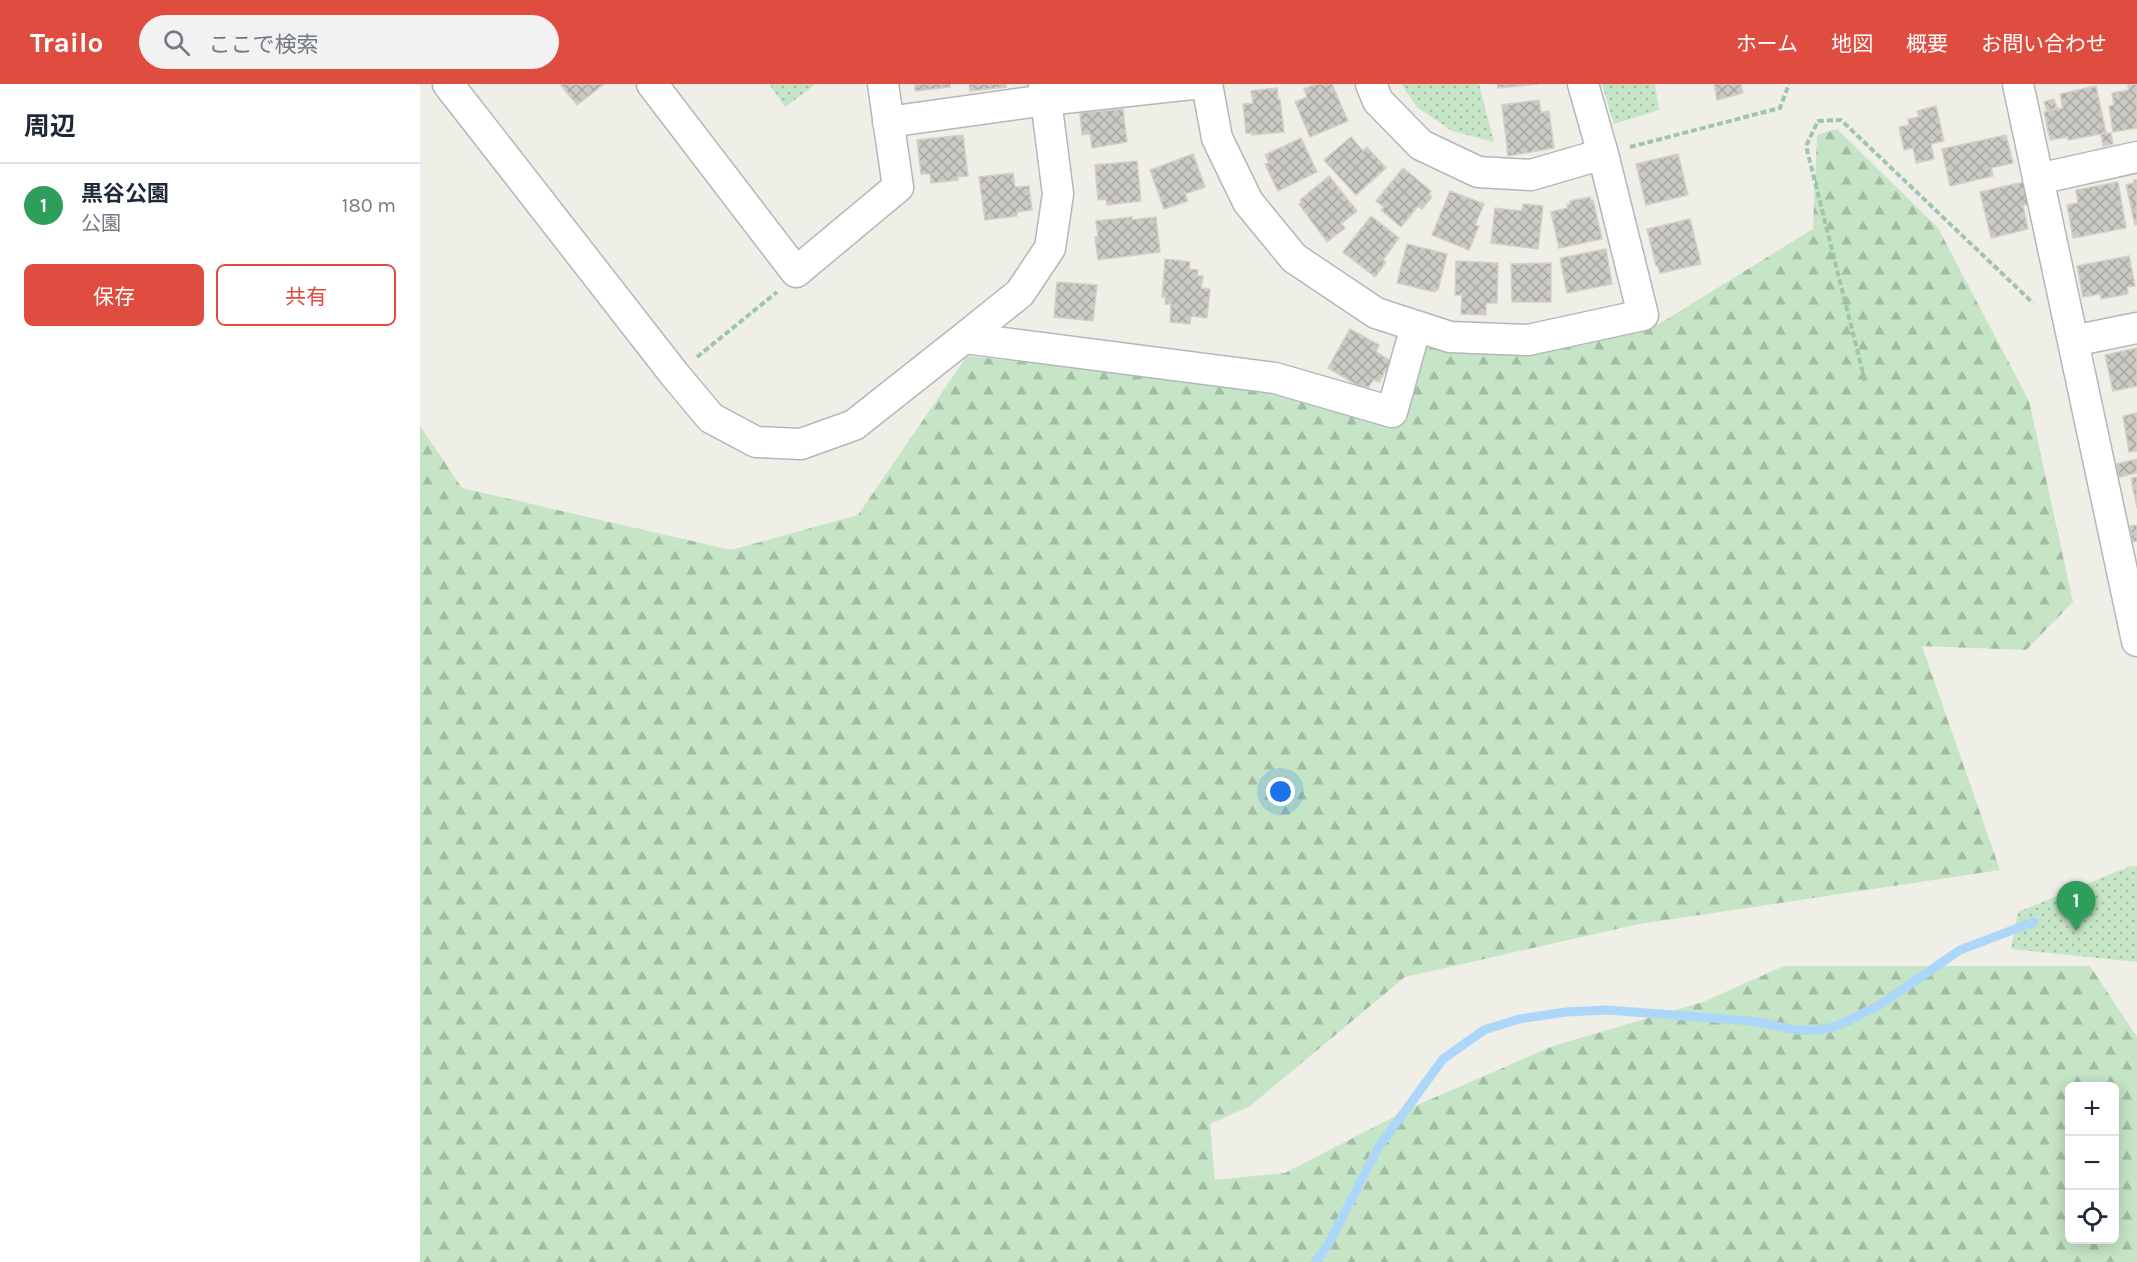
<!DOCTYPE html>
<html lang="ja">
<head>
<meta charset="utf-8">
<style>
  :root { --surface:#fff; --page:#f2f2f3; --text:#1f2937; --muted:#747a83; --line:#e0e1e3; --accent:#de4d3f }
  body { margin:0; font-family:Karla,"Noto Sans JP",sans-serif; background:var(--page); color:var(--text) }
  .controls { position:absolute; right:18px; bottom:18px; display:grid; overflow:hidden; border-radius:9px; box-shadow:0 3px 15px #0003 }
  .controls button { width:54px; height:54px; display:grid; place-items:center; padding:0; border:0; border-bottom:2px solid var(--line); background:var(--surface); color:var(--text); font:30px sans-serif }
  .you { position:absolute; left:861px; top:708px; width:21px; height:21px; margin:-15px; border:4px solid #fff; border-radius:50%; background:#1a73e8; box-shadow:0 0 0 9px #1a73e833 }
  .badge { display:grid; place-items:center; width:39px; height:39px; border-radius:50%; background:var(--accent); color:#fff; font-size:20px; font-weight:700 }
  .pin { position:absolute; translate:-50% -50px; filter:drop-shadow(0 2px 3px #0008) }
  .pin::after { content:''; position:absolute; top:32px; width:21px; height:18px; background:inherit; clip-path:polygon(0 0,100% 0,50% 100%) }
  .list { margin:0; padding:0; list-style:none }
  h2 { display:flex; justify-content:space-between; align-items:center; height:78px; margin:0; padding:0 24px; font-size:26px }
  h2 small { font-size:20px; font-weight:400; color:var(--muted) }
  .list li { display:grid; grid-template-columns:39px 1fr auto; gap:18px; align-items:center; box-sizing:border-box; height:84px; padding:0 24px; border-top:2px solid var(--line) }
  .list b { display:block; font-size:22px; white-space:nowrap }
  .list p { margin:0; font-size:20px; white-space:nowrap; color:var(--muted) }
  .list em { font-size:20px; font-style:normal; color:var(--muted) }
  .actions { display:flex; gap:12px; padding:18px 24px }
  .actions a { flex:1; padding:14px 0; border:2px solid var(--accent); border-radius:9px; text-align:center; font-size:21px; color:var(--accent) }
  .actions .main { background:var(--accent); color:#fff }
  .icon { flex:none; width:33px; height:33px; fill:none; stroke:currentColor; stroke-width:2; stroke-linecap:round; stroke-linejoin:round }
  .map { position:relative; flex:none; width:1717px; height:1178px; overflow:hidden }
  header { display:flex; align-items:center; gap:36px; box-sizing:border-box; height:84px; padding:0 30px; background:var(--accent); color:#fff }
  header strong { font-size:28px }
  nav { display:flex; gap:33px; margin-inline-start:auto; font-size:21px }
  .search { width:420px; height:54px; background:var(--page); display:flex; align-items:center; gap:15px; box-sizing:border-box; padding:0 21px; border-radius:33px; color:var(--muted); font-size:22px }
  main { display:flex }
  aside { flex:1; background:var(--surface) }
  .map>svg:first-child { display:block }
</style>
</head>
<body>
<header>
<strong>Trailo</strong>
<div class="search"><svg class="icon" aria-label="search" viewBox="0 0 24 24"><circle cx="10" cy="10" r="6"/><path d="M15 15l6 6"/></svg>ここで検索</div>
<nav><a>ホーム</a><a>地図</a><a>概要</a><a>お問い合わせ</a></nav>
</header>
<main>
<aside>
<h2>周辺<small></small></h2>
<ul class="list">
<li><span class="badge" style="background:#2e9e5b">1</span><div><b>黒谷公園</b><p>公園</p></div><em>180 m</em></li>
</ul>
<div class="actions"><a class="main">保存</a><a>共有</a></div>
</aside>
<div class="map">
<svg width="1717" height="1178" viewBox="0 0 1717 1178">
  <defs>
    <pattern id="forest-firs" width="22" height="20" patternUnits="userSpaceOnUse" patternTransform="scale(1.5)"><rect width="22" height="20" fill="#c5e5c6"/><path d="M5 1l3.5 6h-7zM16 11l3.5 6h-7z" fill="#a3bda5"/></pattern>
    <pattern id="park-dots" width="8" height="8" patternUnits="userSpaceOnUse" patternTransform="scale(1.5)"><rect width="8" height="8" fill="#c5e5c6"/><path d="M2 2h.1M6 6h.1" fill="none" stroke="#a3bda5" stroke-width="1.8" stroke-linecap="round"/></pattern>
    <pattern id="building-cross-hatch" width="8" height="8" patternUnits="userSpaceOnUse" patternTransform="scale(1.5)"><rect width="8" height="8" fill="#cbc9c4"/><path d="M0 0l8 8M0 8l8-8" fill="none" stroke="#a8a7a3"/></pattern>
  </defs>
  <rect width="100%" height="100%" fill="#efeee7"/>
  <path fill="url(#forest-firs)" fill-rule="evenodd" d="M 1417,45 L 1518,144 L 1609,317 L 1653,518 L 1606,566 L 1502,562 L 1580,786 L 1219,840 L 985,893 L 830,1022 L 790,1040 L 795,1096 L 865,1089 L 995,1022 L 1133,962 L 1283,918 L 1364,882 L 1670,882 L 1717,953 L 1717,1178 L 0,1178 L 0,342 L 42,404 L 311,466 L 438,431 L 547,272 L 847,304 L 977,341 L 1001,258 L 1124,266 L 1239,240 L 1393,145 L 1397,51 ZM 1650,1002 L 1694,1002 L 1694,1156 L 1650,1156 Z"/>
  <path fill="url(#park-dots)" d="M 349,0 L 396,0 L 365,23 Z
    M 981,0 L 1059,0 L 1074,58 L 1032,47 L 997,23 Z
    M 1182,0 L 1235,0 L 1239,26 L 1194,40 Z
    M 1711,782 L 1717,782 L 1717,878 L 1591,865 L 1598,828 Z"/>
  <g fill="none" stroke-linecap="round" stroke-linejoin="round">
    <path stroke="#add7f9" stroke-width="9" d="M 895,1178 L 908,1161 L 958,1064 L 1023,975 L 1064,946 L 1099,935 L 1146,928 L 1187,926 L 1332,937 L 1376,946 L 1398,946 L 1414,943 L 1458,922 L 1540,866 L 1614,838"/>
  </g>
  <path fill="url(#building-cross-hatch)" stroke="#d4d0c6" stroke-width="1.5" d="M 140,0 L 184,0 L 157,21 Z
    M 495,0 L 530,0 L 530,3 L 495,7 Z
    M 549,0 L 586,0 L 586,3 L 550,7 Z
    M 896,0 L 912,0 L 928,37 L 890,53 L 875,18 L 887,13 L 884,5 Z
    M 1077,0 L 1118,0 L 1078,4 Z
    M 1294,0 L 1321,0 L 1323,9 L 1297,16 Z
    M 1717,0 L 1717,44 L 1693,48 L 1689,22 L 1694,21 L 1692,9 L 1709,6 L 1708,1 Z
    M 1676,2 L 1686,49 L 1648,56 L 1648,53 L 1630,56 L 1624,28 L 1643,24 L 1640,10 Z
    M 857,4 L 858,16 L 860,15 L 864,48 L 832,51 L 832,49 L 826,49 L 823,20 L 833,19 L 831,7 Z
    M 1634,15 L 1637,24 L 1627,27 L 1624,18 Z
    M 1119,16 L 1121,29 L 1129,27 L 1134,64 L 1088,72 L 1082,21 Z
    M 1516,22 L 1524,57 L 1511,60 L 1514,75 L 1496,79 L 1493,64 L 1484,66 L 1479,43 L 1489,41 L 1488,35 L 1499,33 L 1497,27 Z
    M 703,25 L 707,58 L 672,64 L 670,50 L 662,51 L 660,29 Z
    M 1691,49 L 1693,60 L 1683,62 L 1681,50 Z
    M 543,51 L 548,92 L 537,93 L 538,96 L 511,99 L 510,90 L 501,90 L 497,56 Z
    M 1586,51 L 1593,79 L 1571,84 L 1573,92 L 1530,102 L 1522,65 Z
    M 931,53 L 943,67 L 947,63 L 966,84 L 936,111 L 904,76 Z
    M 881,54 L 897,88 L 858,107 L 845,80 L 849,79 L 845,71 Z
    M 773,70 L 785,103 L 765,110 L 768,117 L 744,125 L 730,86 Z
    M 1258,70 L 1268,111 L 1226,121 L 1216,80 Z
    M 717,77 L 721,117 L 687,121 L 686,115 L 678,116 L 675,81 Z
    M 983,84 L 1011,107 L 1009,110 L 1012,113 L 1002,125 L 998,122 L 981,143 L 961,126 L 964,123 L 956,117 Z
    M 593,89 L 595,103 L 609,102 L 612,126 L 597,128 L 597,132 L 565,136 L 559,93 Z
    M 909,92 L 937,127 L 921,140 L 925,144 L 907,158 L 879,120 L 882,118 L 880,116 Z
    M 1714,96 L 1717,96 L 1717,140 L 1715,141 L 1706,101 L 1714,99 Z
    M 1604,98 L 1609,120 L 1603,122 L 1608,145 L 1571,154 L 1560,108 Z
    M 1698,98 L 1706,144 L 1653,154 L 1647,121 L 1658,119 L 1656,106 Z
    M 1030,107 L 1064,120 L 1055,141 L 1059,142 L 1049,166 L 1012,151 Z
    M 1170,113 L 1171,117 L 1173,116 L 1182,155 L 1139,164 L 1131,128 L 1148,124 L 1147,120 L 1151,120 L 1150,117 Z
    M 1103,120 L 1123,122 L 1118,165 L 1071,159 L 1075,124 L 1102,127 Z
    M 951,132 L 979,154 L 963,176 L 966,178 L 955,193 L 923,168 Z
    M 712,133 L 712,136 L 736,133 L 740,168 L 678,176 L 675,153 L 678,153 L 676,137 Z
    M 1270,135 L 1281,180 L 1240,189 L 1238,182 L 1236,182 L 1227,145 Z
    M 987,160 L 1027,170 L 1018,206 L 1016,205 L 1015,208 L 977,199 Z
    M 1186,165 L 1192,200 L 1147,209 L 1140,174 Z
    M 1709,172 L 1715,202 L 1707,203 L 1708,210 L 1681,215 L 1680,210 L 1663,213 L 1657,182 Z
    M 745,175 L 770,178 L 769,185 L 778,186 L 777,192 L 783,192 L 781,204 L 790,205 L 787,234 L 771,232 L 770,240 L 750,238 L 751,220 L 745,220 L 746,213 L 742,213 Z
    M 1036,177 L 1078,179 L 1077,219 L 1066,219 L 1066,231 L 1041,230 L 1042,211 L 1035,211 Z
    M 1131,179 L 1131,218 L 1092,218 L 1091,180 Z
    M 637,198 L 677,201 L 673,237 L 634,233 Z
    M 930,245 L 959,261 L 956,268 L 971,277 L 959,298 L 954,295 L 948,304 L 943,301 L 942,304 L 908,284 Z
    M 1717,264 L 1717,302 L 1693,307 L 1685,271 Z
    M 1717,329 L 1717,367 L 1709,368 L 1703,332 Z
    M 1717,375 L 1717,389 L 1699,393 L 1696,380 Z
    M 1717,393 L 1717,424 L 1711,394 Z
    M 1717,441 L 1717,457 L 1712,458 L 1710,442 Z"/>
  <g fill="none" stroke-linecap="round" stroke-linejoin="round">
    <defs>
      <path id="minor" d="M 28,0 L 255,291 L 291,334 L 336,358 L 381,360 L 434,341 L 544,254 L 600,209 L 630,164 L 638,110 L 624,0
        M 232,0 L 376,188 L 478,103 L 463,0
        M 787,0 L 797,54 L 828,118 L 874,174 L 956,229 L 1030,253 L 1108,256 L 1223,231 L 1183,70 L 1163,0
        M 951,0 L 958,17 L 1001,61 L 1058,88 L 1111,91 L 1183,70
        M 1598,0 L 1717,557
        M 468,38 L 626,16 L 772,0
        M 1618,95 L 1717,73
        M 544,254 L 855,294 L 972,328 L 996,242
        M 1653,257 L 1717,244"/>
    </defs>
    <use href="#minor" stroke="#b4b7ba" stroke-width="33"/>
    <path stroke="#9ec6ab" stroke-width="4" stroke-dasharray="6 3" stroke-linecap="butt" d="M 1210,63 L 1360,24 L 1369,0
      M 277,273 L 357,208
      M 1445,297 L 1386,62 L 1398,37 L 1421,36 L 1613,219"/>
    <use href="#minor" stroke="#fff" stroke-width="30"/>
  </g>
</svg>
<div class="controls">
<button>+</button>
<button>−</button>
<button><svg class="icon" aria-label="locate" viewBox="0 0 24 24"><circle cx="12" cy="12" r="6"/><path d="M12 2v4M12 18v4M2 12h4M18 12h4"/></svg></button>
</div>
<div class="you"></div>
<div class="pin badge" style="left:1656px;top:847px;background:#2e9e5b">1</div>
</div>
</main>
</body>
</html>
